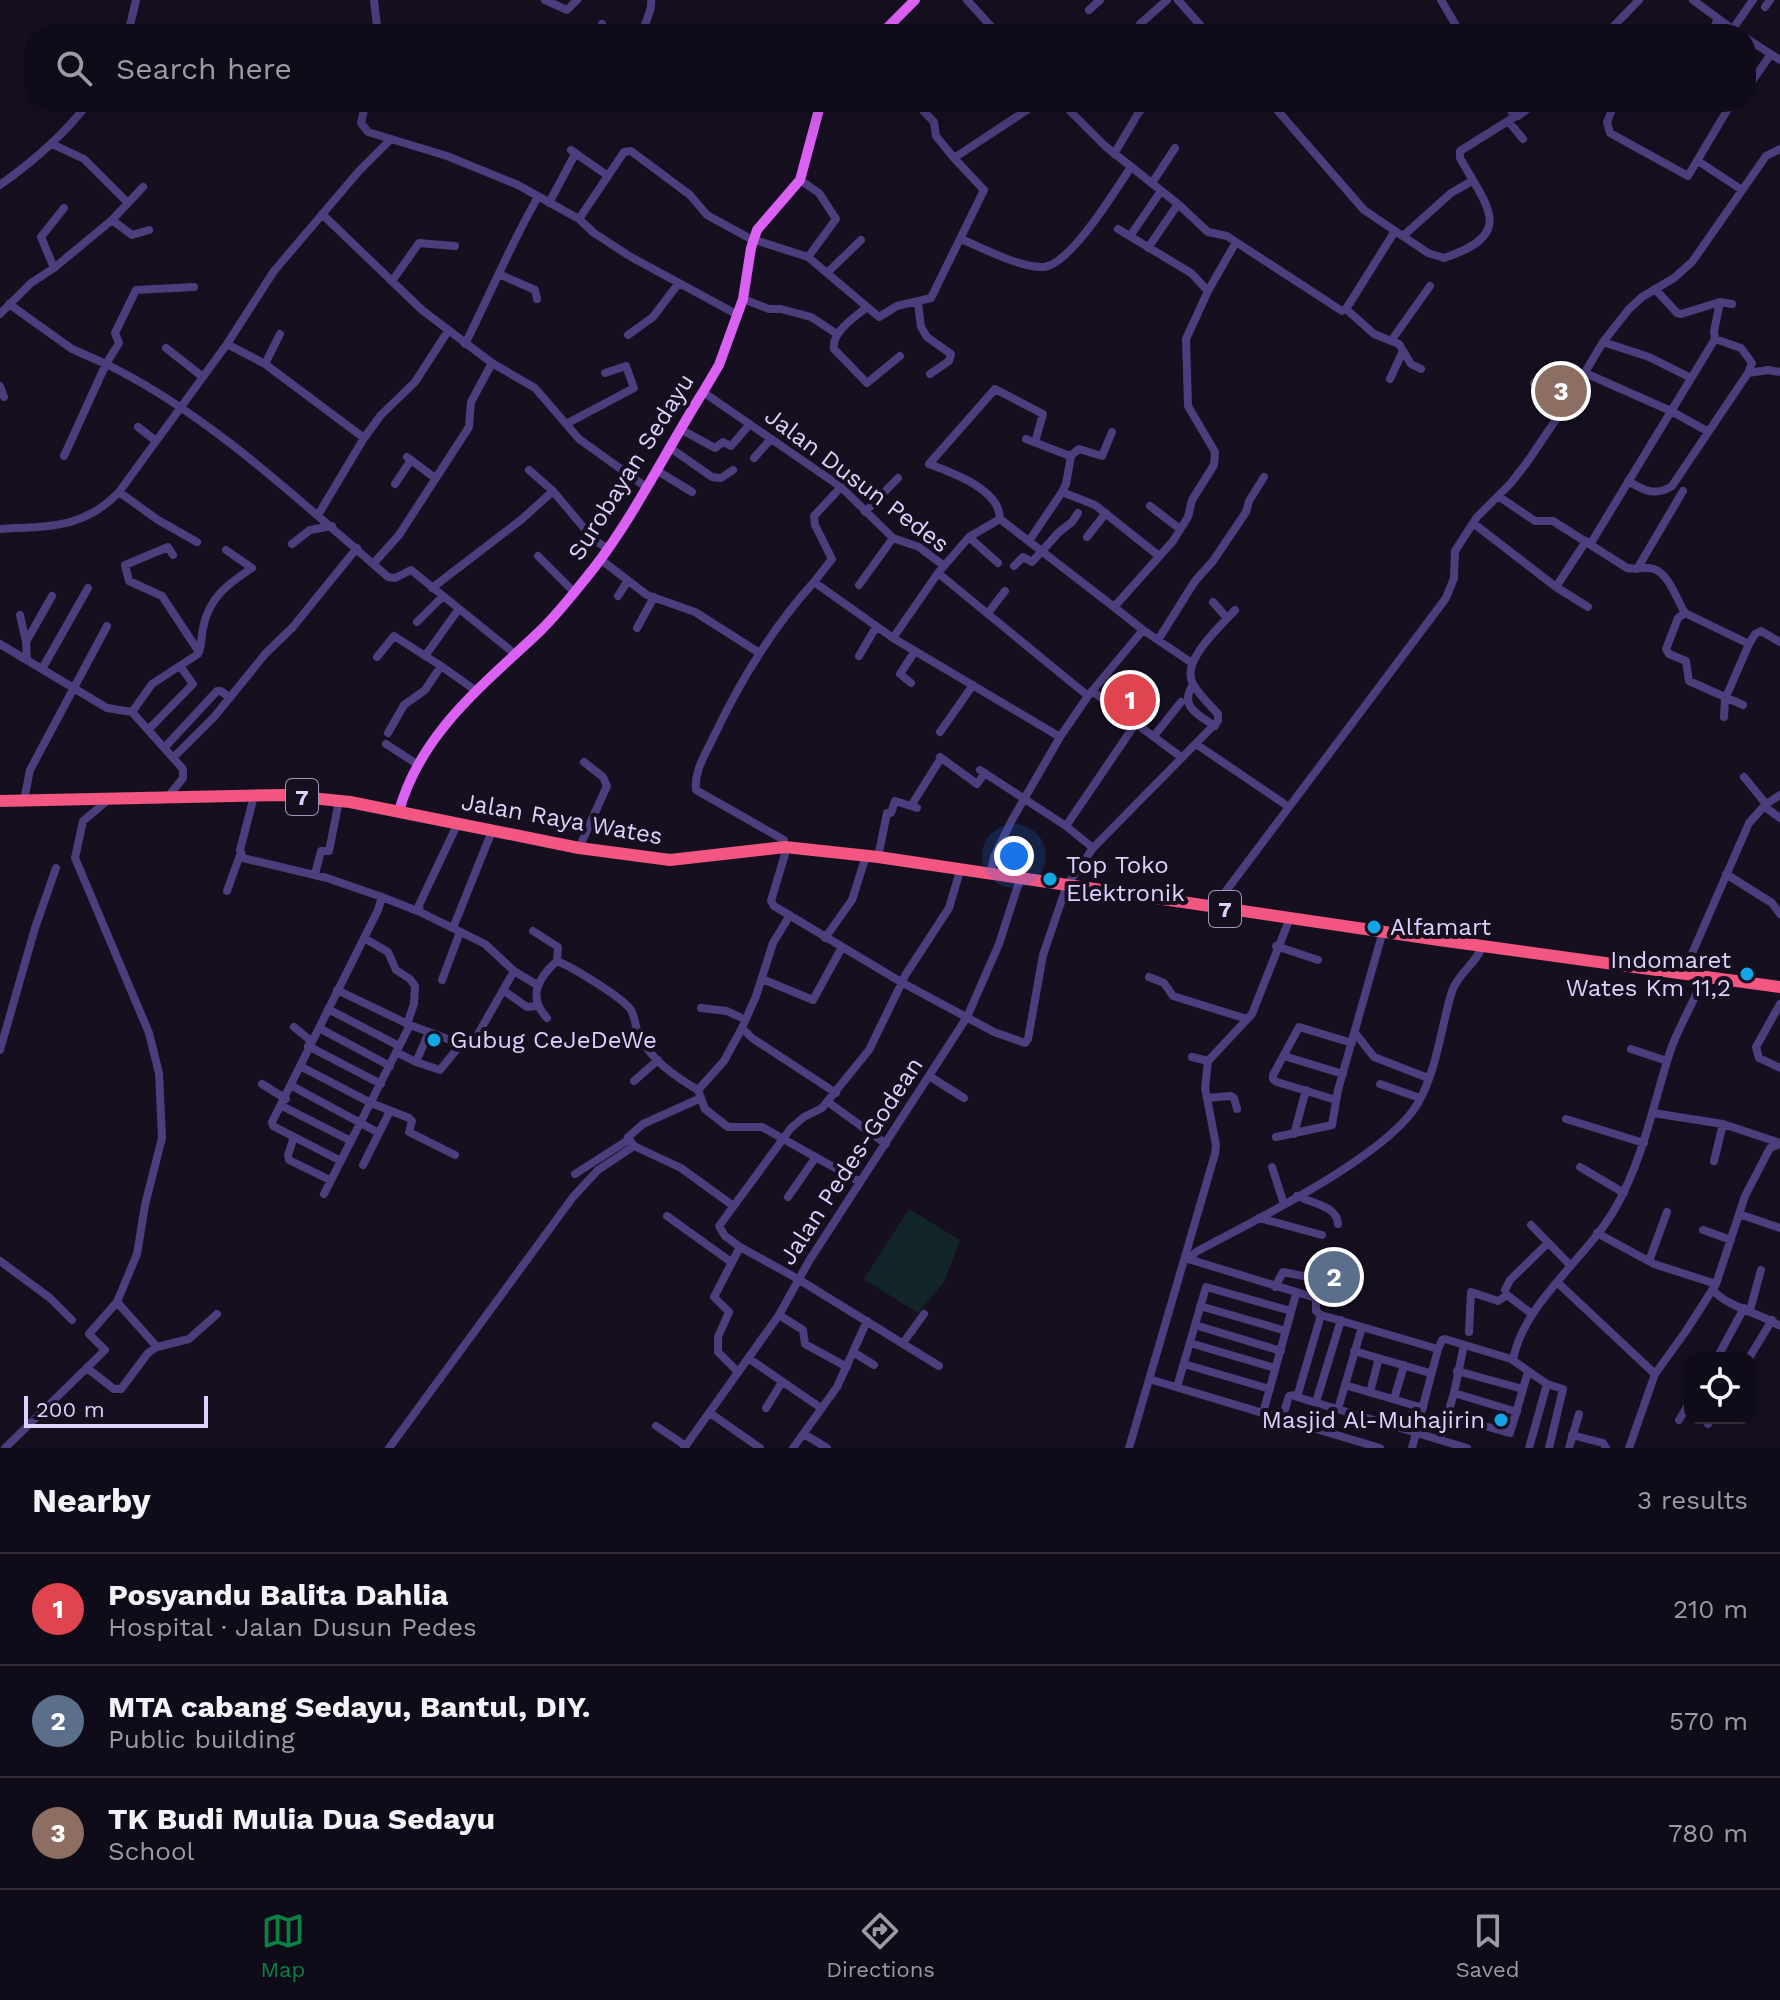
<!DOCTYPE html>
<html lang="en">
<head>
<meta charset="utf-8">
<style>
  :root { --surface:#100b18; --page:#1e1925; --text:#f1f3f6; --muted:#9c9ba2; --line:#302b37; --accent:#0b8043 }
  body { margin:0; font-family:"Work Sans",sans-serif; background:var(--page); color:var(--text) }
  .controls { position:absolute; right:24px; bottom:24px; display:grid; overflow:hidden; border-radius:16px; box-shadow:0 8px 32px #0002 }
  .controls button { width:72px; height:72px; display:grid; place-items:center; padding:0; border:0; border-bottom:2px solid var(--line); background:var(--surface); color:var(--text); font:40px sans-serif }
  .scale { position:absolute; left:24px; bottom:20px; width:184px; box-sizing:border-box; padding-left:8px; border:4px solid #dfd1fc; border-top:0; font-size:22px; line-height:28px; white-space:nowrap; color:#dfd1fc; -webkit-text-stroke:6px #150f20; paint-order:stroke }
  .you { position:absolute; left:1014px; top:856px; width:28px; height:28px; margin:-20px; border:6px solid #fff; border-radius:50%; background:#1a73e8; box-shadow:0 0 0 12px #1a73e833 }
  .badge { display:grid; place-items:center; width:52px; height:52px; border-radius:50%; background:var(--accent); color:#fff; font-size:26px; font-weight:700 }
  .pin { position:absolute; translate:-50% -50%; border:4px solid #fff; box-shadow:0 2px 8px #0006 }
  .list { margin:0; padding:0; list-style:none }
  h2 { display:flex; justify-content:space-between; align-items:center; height:104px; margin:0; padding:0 32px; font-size:34px }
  h2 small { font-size:26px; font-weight:400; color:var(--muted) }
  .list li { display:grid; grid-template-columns:52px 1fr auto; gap:24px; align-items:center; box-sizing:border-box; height:112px; padding:0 32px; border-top:2px solid var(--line) }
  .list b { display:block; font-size:30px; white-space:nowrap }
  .list p { margin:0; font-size:26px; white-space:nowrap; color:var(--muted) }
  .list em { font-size:26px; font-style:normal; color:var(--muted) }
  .icon { flex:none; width:44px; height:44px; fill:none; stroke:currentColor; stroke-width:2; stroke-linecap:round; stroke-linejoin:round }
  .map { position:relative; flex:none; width:1780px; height:1448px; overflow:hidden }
  .search { position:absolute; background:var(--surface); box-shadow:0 8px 32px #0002; left:24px; right:24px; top:24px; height:88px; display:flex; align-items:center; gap:20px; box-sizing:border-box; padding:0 28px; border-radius:32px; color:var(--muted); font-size:30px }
  .sheet { height:440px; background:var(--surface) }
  nav { display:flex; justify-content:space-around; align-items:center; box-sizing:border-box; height:112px; border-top:2px solid var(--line); background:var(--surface); font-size:22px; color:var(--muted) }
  nav a { display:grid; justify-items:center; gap:4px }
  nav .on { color:var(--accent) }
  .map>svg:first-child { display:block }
</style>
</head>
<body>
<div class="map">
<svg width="1780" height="1448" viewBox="0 0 1780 1448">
  <rect width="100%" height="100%" fill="#150f20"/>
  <path fill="#12262a" d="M 909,1209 L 960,1240 L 944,1282 L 918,1313 L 864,1279 Z"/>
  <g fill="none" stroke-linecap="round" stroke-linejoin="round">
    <path stroke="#4c3d7c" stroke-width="8" d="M 374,0 L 378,34
      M 545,0 L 567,10 L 577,0
      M 967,0 L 998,34
      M 1178,0 L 1208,34
      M 1441,0 L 1461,34
      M 1693,0 L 1739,34
      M 1765,7 L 1770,0
      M 1089,10 L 1100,0
      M 1732,30 L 1753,0
      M 128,34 L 136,0
      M 598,34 L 602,24
      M 642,34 C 644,24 653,9 651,0
      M 1149,34 L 1140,24 L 1167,0
      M 1606,34 L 1639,0
      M 1711,34 L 1718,19
      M 1746,38 L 1780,60
      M 1746,90 L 1771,54
      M 366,102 L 361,123 L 368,132 L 447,156 L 518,185 L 579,219 L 594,233 L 631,257 L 738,315
      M 915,102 L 934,122 L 936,136 L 954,158 L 1039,102
      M 1270,102 L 1364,210 L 1428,253 L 1444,258 C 1516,234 1488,208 1460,158 L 1460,151 L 1516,116
      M 1506,102 L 1513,114 L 1518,116 L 1537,102
      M 1611,102 L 1614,105 L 1607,122 L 1610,133 L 1688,176 L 1732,102
      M 1508,121 L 1523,139
      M 52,144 L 84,159 L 127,202
      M 571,150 L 608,176
      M 1114,154 L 1139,112 L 1150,102
      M 1698,161 L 1742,190
      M 800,180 L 819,193 L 836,219 L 808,257
      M 1152,183 L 1175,148
      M 0,185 C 34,161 63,136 89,102
      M 549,203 L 574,156
      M 322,214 L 422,310 L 492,363 L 535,388 L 579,439 L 646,487
      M 579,219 L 624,152 L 631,151 L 690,195 L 707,215 L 749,238 L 808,257 L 879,317 L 897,306 L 931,298 L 984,190 L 954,158
      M 112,220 L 143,187
      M 1118,229 L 1191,273 L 1208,291
      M 1130,236 L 1161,191
      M 1403,236 L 1451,193 L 1472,181
      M 961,239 C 983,248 1020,268 1043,267 C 1070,266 1116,189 1131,167
      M 1236,242 L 1342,311 L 1346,309 L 1395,231
      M 1148,248 L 1178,204
      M 54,268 L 41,237 L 64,208
      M 827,273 L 861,240
      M 501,275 L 535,290 L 537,299
      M 392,281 L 419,243 L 455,246
      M 1655,289 L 1677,313 L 1681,314 L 1720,302 L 1732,304
      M 743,299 L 769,309 L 781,309 L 811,317 L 837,334
      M 918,303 L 921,327 L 927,337 L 951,354 L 949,361 L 930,374
      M 9,304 L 72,349 L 106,364 L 119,343 L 115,333 L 136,290 L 194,287
      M 867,307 C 855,317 831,332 834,349 L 867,383 L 900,356
      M 1346,309 L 1374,334 L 1399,344 L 1411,364 L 1421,369
      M 0,314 L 31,283 L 54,268 L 112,220 L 132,235 L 149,230
      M 628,335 L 653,317 L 678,284
      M 1715,339 L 1741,348 L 1752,363 L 1748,373
      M 1391,341 L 1430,286
      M 1603,342 L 1649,357 L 1691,378
      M 227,344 L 265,364 L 364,438
      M 465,344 C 490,295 511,243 538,197
      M 166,348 L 203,377
      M 265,364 L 280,334
      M 1585,373 L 1671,411 L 1707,431
      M 1390,379 L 1403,351
      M 1534,383 L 1565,406
      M 0,386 L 4,397
      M 703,392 L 841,487 L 893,538 L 919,547 L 943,565
      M 566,424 L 634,388 L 626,366 L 605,373
      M 138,427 L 156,441
      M 680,429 L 715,448 L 723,442 L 731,446 L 750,424
      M 1026,439 L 1070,456 L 1079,449 L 1102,456 L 1112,432
      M 669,447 L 712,477 L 721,478 L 733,470
      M 64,456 L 106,364 C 209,414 302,503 388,577 L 395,578 L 411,570 L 515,654
      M 407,457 L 435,478
      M 754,458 L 770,440
      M 529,470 L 553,491 L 594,540 L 607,548
      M 656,470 L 692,492
      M 1628,481 C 1643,490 1655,497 1672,486 L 1748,373 L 1768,370 L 1780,372
      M 395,484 L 411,460
      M 119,492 L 158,520 L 197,542
      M 1062,492 L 1066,484 L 1071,456
      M 1498,496 L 1535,521 L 1553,521 L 1627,568 C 1636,570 1645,566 1654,569 C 1669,574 1677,600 1685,613
      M 1150,506 L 1180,529
      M 865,512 L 898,478
      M 318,515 L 364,438 L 381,415 L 415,382 L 448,331
      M 1000,519 C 1000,489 952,473 929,464 L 995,389 L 1043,414 L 1035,442
      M 1473,523 L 1556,587 L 1586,541
      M 0,529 C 48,526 84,529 119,492 L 227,344 L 274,271 L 359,171 L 391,139
      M 969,537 L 998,563
      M 1087,537 L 1106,513
      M 1029,541 L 1062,492 L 1095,505 L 1159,556
      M 1591,543 L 1715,339 L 1714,331 L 1720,302
      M 292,544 L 310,530 L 332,526
      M 173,555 L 168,547 L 125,565 L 129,581 L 162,596 L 199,652
      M 538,556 L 574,592
      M 600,559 L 647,595 L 695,612 L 758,652
      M 373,564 L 399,535 L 469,427 L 471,402 L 492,363
      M 1014,566 L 1023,557 L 1032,562 L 1059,532 L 1072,522 L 1078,513
      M 1637,569 L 1683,491
      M 814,582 L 832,559 L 815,525 L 814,516 L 841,487
      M 859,585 L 893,538
      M 1556,587 L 1588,607
      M 432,588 L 522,519 L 553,491
      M 618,596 L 627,582
      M 1213,602 L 1227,618
      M 988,613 L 1005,591
      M 20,615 L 26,642
      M 417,622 L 442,597
      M 637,628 L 654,597
      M 1143,630 L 1192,663
      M 893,638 L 938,573
      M 1158,640 L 1195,581 L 1213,561 L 1246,512 L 1249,501 L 1264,477
      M 0,644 L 107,708 L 132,712 L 183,769 L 183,778 L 167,798
      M 425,656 L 458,610
      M 859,656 L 876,627
      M 377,657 L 394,636 L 441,666
      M 27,660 L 26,642 L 52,596
      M 42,669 L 88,588
      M 911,683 L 900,674 L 915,651
      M 1193,684 C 1179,707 1197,714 1215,726
      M 1092,691 L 1181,757
      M 1088,696 L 938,573 L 969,537 L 1000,519 L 1114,607
      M 1743,705 L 1689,681 L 1686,661 L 1669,654 L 1666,649 L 1678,618 L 1685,613 L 1749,644 L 1755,634 L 1761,631 L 1780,642
      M 132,712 L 152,684 L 198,654 C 202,645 201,637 203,628 C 209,597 228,584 252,568 L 226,550
      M 1724,717 L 1725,699 L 1749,644
      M 149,729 L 193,684 L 180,666
      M 940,732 L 973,685
      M 388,733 L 404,705 L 425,690 L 441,666 L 475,690
      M 1154,736 L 1181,702
      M 1060,737 L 893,638 L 814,582 C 772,628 740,681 713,738 C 705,755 694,771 696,790 L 784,840 L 785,854 L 771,901 L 774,906 L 901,982 L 994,1032 L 1025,1043 L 1028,1039 L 1043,955 L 1067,885 L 1093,848 L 1218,721 L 1218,714 C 1210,705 1199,695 1193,684 C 1180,661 1221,626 1235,610
      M 386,744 L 417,764
      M 1196,744 L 1289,807
      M 165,747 L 217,691 L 221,691 L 230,698
      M 174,757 L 214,717 L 266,653 L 292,628 L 357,548
      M 940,757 L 977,784 L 985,773
      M 980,770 L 1066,826 L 1093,848
      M 1744,777 L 1766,804
      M 254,796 L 240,850 L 243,858 L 327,878 L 382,897 L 378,910 L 272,1122 L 273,1126 L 339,1160
      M 24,800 L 30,770 L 107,626
      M 108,800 L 83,821 L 75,858 L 149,1033 L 159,1073 L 162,1138 L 145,1205 L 137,1254 L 117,1302 L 157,1347
      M 1765,807 L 1780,818
      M 917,808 L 911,806 L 941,758
      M 458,823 L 419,905 L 420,912 L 485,944 L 514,971 L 537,985
      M 1066,826 L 1136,723
      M 579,848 L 607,786 L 603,777 L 584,762
      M 878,857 L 887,813 L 891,813 L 895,801 L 911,806
      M 315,874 L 321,851 L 329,851 L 339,801
      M 1726,874 L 1772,903 L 1780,914
      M 990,875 L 994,857 L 1012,820 L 1060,737 L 1088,696 L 1143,630 L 1114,607 L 1173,541 L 1188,517 L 1192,500 L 1214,465 L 1215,452 L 1188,406 L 1186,339 L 1208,291 L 1236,242 L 1227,236 L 1208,232 L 1178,204 L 1105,146 L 1061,102
      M 227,891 L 240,855
      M 382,897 L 420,912
      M 1214,907 L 1446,598 L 1454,578 L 1455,551 L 1477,517 L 1511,483 L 1528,461 L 1565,406 L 1603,342 L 1629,309 L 1642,297 L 1674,278 L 1692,262 L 1766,156 L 1780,149
      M 453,928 L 492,831
      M 533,931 L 558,947 L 557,961
      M 364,938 L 388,952 L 396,970 L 410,979 L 415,986 L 414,1004 L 407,1024
      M 825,938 L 852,900 L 866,856
      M 1276,946 L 1318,960
      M 1683,974 L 1749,823 L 1766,804 L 1780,795
      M 1149,977 L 1164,983 L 1173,996 L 1247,1019
      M 762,979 L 813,1000 L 841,949
      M 442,980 L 460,932
      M 337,990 L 410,1025 L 461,1044
      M 503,990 L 527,1007 L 537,1006
      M 1780,1004 L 1756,1047 L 1759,1058 L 1780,1068
      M 701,1008 L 727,1011 L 744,1019
      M 328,1009 L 399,1046
      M 547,1018 C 527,997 538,978 557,961 C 572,967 622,997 631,1010 C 635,1017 635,1027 639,1034 C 649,1059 676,1077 698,1090 L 705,1109 L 728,1127 L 762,1127 L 860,1182
      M 294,1027 L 311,1041
      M 319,1028 L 390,1066
      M 742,1028 L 752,1038 L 836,1093
      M 429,1032 L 416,1062 L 440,1070 L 461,1044 L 474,1041 L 514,971
      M 1355,1033 L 1374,1057 L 1428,1078
      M 308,1046 L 381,1084
      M 1631,1049 L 1667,1061
      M 0,1050 L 35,928 L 56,868
      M 396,1052 L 416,1062
      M 1284,1056 L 1343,1074
      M 1192,1057 L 1208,1061
      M 300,1066 L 371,1103 L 409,1118 L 412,1121 L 409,1132 L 455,1155
      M 929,1076 L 964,1098
      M 634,1081 L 658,1060
      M 262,1084 L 286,1099
      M 1380,1084 L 1420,1098
      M 292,1086 L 379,1133
      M 698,1090 L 724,1061 L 742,1028 L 756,996 L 773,943 L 790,915
      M 1207,1098 L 1231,1096 L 1234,1098 L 1237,1109
      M 1336,1100 L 1277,1082 L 1273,1079 L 1273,1075 L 1299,1027 L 1352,1043
      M 828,1102 L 886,1144
      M 282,1106 L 351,1141
      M 1653,1113 L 1723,1124 L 1780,1143
      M 1566,1119 L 1644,1143
      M 1294,1134 L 1306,1090
      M 294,1137 L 288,1155 L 289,1160 L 330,1180
      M 1276,1137 L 1332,1125 L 1338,1090 L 1383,931
      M 634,1146 L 628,1137 L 643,1124 L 701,1098
      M 1714,1161 L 1723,1124
      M 363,1165 L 390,1111
      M 1272,1167 L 1284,1204
      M 1580,1167 L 1624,1193
      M 575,1174 L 628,1140
      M 324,1194 L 410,1025
      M 1297,1196 C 1312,1203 1337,1206 1338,1224
      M 788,1197 L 816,1157
      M 1739,1214 L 1780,1228
      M 667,1216 L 731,1262
      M 1259,1218 L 1322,1235
      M 1531,1225 L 1571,1266
      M 1703,1230 L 1731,1240
      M 1597,1233 L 1654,1264 L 1716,1284
      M 1185,1258 L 1316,1298 L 1316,1311 L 1321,1315 L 1297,1397 L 1467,1448
      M 1189,1259 L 1196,1252 C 1253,1221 1388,1156 1418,1103 C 1437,1070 1441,1027 1452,991 C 1459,972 1477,963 1482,946
      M 0,1261 L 50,1298 L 72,1320
      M 1649,1261 L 1667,1212
      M 1558,1283 L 1655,1374
      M 1275,1287 L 1283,1272 L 1318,1279 L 1323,1283 L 1316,1298
      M 1505,1290 L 1510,1280 L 1548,1243
      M 1713,1290 C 1727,1307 1760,1313 1780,1326
      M 1200,1306 L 1286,1331
      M 1750,1310 L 1761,1270
      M 779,1315 L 803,1330 L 805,1344 L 847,1367
      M 1321,1315 L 1438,1349
      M 1195,1325 L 1281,1351
      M 1469,1332 L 1471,1292 L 1498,1301 L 1507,1295 L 1532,1314
      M 903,1343 L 924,1314
      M 1190,1343 L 1275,1368
      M 1354,1351 L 1430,1373
      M 853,1352 L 874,1365
      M 748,1358 L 821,1408
      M 1717,1358 L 1744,1308
      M 1749,1358 L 1772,1320
      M 1513,1360 C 1524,1301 1589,1257 1617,1205 C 1643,1158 1653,1106 1669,1055 C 1677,1028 1694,1004 1703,977
      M 1184,1364 L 1270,1389
      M 939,1366 L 798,1279 L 740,1247 L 725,1236 L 719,1226 L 791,1128 L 804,1117 L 822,1108 L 869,1050 L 906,974 L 949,908 L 960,871
      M 87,1368 L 114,1389 L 121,1389 L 148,1353 L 157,1347 L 189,1339 L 217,1314
      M 1457,1371 L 1523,1389
      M 738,1372 L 718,1352 L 718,1337 L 729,1312 L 714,1297 L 740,1247
      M 1149,1379 L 1380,1448
      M 1345,1385 L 1423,1408
      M 1177,1387 L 1206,1287 L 1291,1311
      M 1370,1392 L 1379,1358
      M 1454,1393 L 1517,1412
      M 1394,1399 L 1404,1365
      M 1316,1402 L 1341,1320
      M 766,1408 L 782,1382
      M 1338,1409 L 1362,1327
      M 710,1413 L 760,1448
      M 1263,1413 L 1296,1294
      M 1448,1416 L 1510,1433 L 1528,1372
      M 1282,1419 L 1289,1396 L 1296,1395
      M 1679,1420 L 1690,1402
      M 1708,1424 L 1711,1418
      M 656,1426 L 686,1446
      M 804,1434 L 827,1448
      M 1572,1435 L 1603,1443 L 1606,1448
      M 1440,1440 L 1454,1393 L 1464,1345
      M 5,1448 L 105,1350 L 89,1334 L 117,1302
      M 389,1448 L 573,1197 L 598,1170 L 634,1146 L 681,1168 L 732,1205
      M 684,1448 L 779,1315 L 809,1261 L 967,1017 L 999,944 L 1020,879
      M 793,1448 L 837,1387 L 867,1321
      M 1129,1448 L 1215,1154 L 1216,1145 L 1205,1088 L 1208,1061 L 1252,1014 L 1290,918
      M 1412,1448 L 1438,1349 L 1442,1340 L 1445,1339 L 1511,1359 L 1547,1384 L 1563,1389 L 1549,1448
      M 1529,1448 L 1547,1384
      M 1569,1448 L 1579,1414
      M 1629,1448 L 1655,1374 L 1686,1331 L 1716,1284 L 1745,1196 L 1770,1148 L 1780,1144"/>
    <path stroke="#da61f3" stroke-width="10" d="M 881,34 L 915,0
      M 399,811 C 421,733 482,686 539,632 C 559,613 577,589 594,568 C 635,515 667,449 703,392 L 719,365 L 743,299 L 751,248 L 757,230 L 800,180 L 821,102"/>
    <path stroke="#f25681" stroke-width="12" d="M 0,801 L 282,795 L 350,802 L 579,848 L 670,860 L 785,847 L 878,857 L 1439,940 L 1780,987"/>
  </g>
  <g fill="#12a6e7" stroke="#150f20" stroke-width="3">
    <circle cx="1050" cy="879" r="8"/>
    <circle cx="1374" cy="927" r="8"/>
    <circle cx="1747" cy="974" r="8"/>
    <circle cx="434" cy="1040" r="8"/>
    <circle cx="1501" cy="1420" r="8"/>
  </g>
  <g text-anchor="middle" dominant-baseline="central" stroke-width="8" stroke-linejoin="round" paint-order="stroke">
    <g fill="#150f20" stroke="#a297ba" stroke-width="2">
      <rect x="286" y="779" width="32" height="36" rx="6"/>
      <rect x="1209" y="891" width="32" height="36" rx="6"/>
    </g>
    <g font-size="22" font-weight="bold" fill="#dfd1fc">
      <text x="302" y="797">7</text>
      <text x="1225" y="909">7</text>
    </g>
    <g font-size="24" fill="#dfd1fc" stroke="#150f20">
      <text transform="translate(631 467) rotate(-58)">Surobayan Sedayu</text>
      <text transform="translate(857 480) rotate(37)">Jalan Dusun Pedes</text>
      <text transform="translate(562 819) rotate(10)">Jalan Raya Wates</text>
      <text transform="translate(851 1161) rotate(-57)">Jalan Pedes-Godean</text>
    </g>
    <g font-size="24" fill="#dfd1fc" stroke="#150f20" text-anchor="start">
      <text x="1066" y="865">Top Toko<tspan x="1066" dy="28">Elektronik</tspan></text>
      <text x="1390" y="927">Alfamart</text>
      <text x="1731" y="960" text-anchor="end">Indomaret<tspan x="1731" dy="28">Wates Km 11,2</tspan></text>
      <text x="450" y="1040">Gubug CeJeDeWe</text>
      <text x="1485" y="1420" text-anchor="end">Masjid Al-Muhajirin</text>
    </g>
  </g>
</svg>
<div class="controls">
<button><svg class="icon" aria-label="locate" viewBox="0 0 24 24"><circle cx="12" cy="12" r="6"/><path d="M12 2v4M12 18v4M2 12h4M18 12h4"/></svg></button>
</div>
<div class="scale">200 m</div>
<div class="you"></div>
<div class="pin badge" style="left:1130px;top:700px;background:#e0444e">1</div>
<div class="pin badge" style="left:1334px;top:1277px;background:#5c6f8a">2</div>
<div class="pin badge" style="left:1561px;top:391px;background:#8d6e63">3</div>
<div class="search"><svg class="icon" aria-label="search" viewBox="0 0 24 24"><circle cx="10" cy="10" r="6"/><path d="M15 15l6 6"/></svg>Search here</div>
</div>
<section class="sheet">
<h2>Nearby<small>3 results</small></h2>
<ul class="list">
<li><span class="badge" style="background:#e0444e">1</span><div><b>Posyandu Balita Dahlia</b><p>Hospital · Jalan Dusun Pedes</p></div><em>210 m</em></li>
<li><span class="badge" style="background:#5c6f8a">2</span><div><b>MTA cabang Sedayu, Bantul, DIY.</b><p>Public building</p></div><em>570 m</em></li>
<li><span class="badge" style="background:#8d6e63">3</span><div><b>TK Budi Mulia Dua Sedayu</b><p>School</p></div><em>780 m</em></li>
</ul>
</section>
<nav>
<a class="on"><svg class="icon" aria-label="map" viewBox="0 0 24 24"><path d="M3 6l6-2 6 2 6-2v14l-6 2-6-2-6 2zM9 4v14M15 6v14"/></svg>Map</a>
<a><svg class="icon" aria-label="directions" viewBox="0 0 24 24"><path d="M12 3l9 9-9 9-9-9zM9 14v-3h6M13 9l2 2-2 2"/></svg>Directions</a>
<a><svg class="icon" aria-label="saved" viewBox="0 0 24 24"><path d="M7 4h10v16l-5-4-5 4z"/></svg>Saved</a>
</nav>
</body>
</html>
